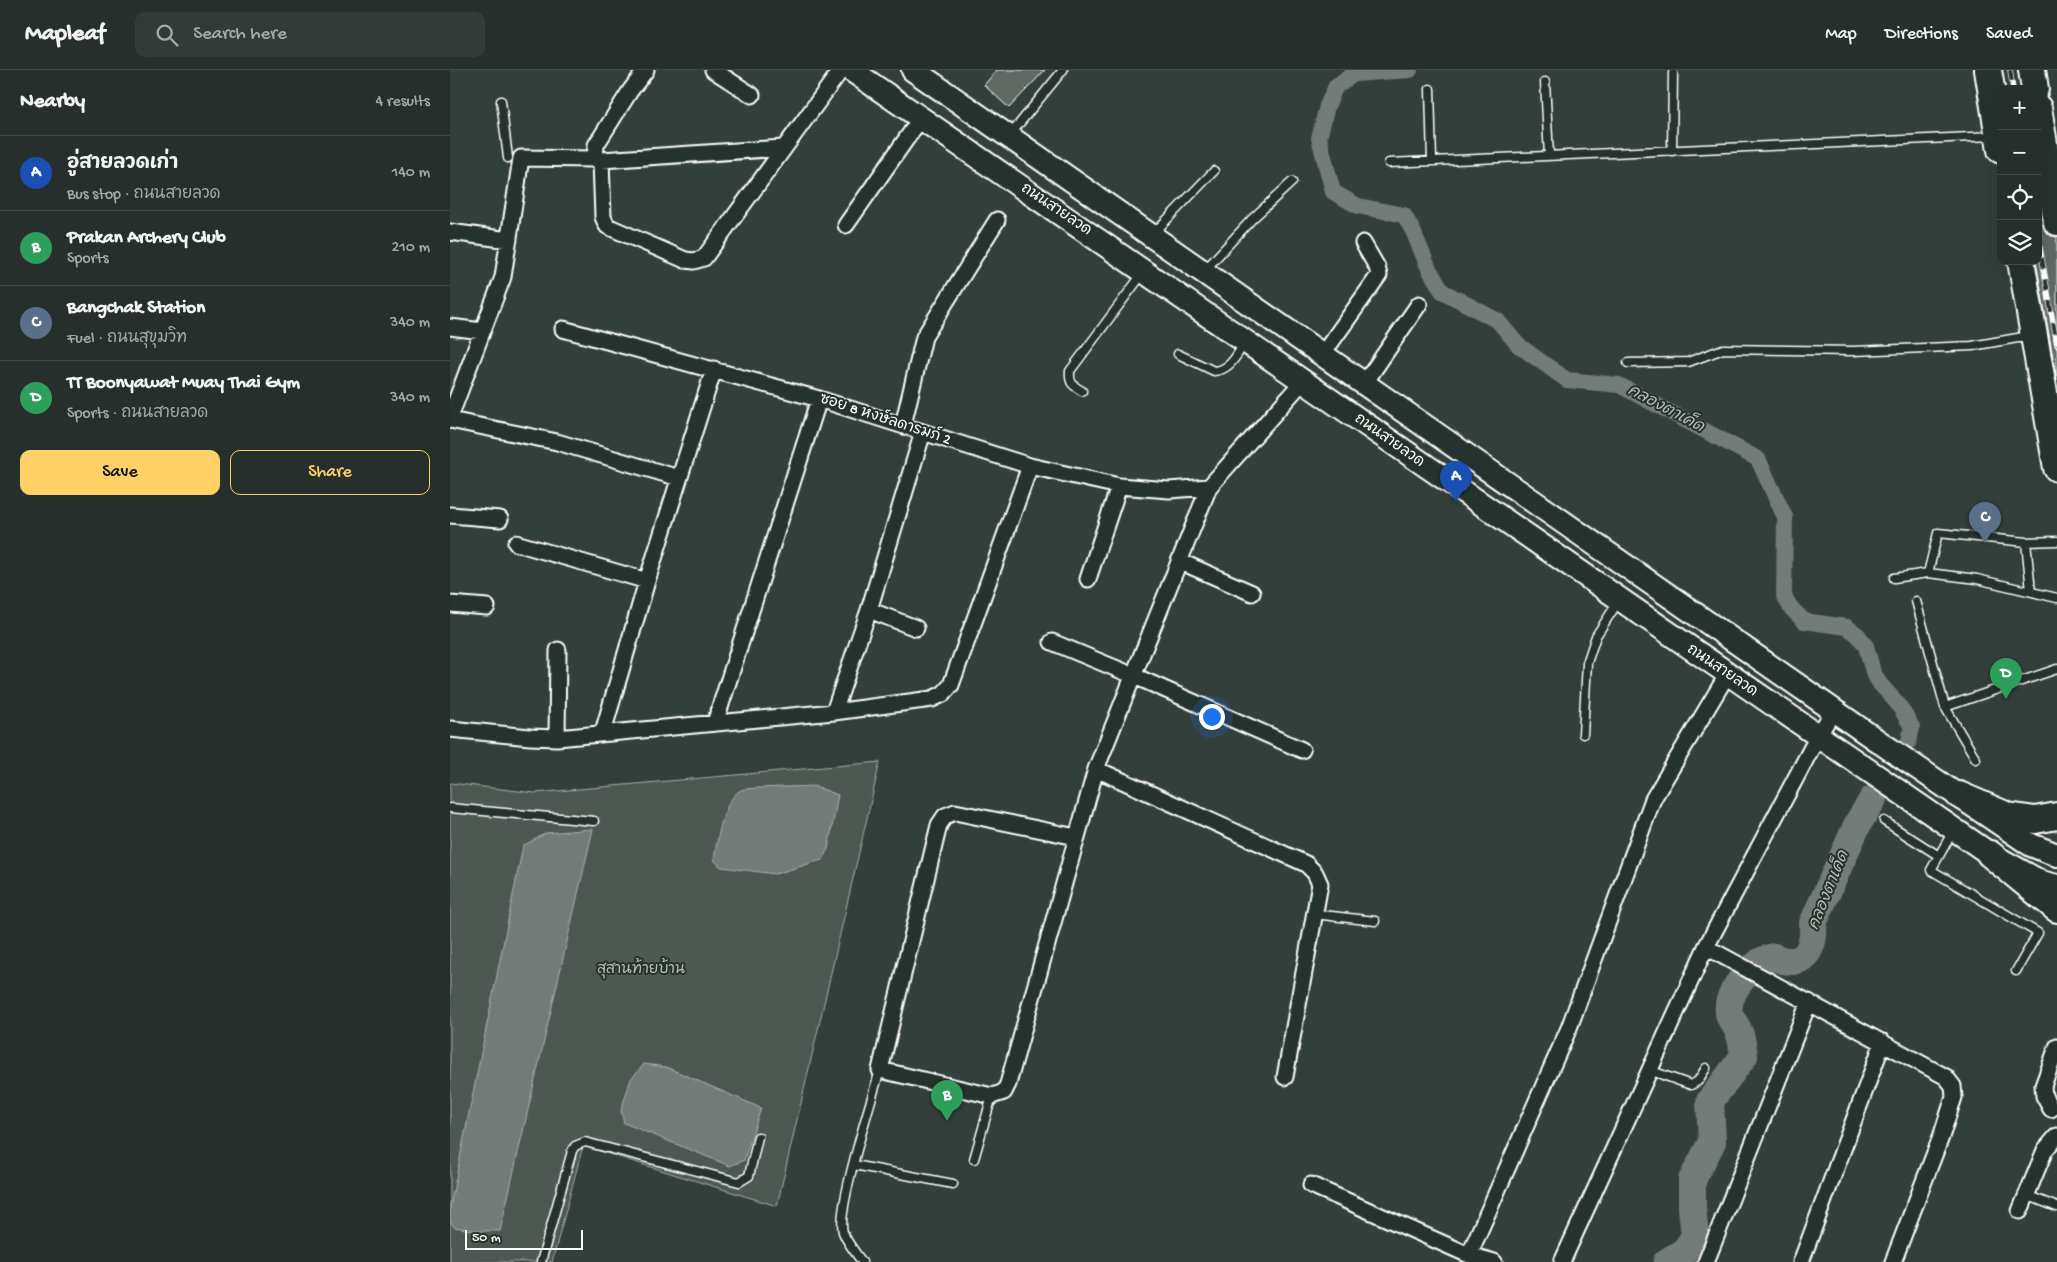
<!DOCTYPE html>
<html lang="en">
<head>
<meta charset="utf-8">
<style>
  :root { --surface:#262f2c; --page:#323b38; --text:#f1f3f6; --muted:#a4a9a9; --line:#424a48; --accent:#ffd166 }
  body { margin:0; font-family:"Gochi Hand","Playpen Sans Thai",sans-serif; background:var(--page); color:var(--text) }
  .controls { position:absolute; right:15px; top:15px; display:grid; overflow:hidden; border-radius:10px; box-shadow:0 5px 20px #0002 }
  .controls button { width:45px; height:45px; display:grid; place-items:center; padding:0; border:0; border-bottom:1px solid var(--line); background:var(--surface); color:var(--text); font:25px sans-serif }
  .scale { position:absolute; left:15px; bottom:12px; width:118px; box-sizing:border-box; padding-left:5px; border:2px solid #fff; border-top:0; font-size:14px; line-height:18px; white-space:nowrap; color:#fff; -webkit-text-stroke:4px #26332d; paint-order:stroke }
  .you { position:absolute; left:761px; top:646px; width:18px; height:18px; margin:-12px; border:4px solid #fff; border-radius:50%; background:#1a73e8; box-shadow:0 0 0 8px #1a73e833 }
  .badge { display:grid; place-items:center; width:32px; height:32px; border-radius:50%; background:var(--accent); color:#fff; font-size:16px; font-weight:700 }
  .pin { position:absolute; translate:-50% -41px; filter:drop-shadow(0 1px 2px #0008) }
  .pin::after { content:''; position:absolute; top:26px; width:18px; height:15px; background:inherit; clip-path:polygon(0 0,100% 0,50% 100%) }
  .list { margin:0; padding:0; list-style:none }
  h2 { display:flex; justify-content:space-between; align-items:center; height:65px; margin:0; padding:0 20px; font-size:21px }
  h2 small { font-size:16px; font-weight:400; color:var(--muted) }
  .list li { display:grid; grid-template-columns:32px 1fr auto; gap:15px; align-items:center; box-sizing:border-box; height:75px; padding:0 20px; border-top:1px solid var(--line) }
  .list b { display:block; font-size:19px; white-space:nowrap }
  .list p { margin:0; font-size:16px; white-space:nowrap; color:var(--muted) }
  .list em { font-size:16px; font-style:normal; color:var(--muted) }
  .actions { display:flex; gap:10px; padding:15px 20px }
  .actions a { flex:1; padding:11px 0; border:1px solid var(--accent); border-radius:10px; text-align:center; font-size:18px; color:var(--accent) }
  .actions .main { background:var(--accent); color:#111 }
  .icon { flex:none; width:28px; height:28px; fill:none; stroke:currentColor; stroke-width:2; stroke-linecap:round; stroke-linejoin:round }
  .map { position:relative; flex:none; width:1607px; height:1192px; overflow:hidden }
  header { display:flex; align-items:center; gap:30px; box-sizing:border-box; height:70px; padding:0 25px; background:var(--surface); border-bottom:1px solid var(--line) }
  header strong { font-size:24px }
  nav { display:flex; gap:28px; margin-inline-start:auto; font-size:18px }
  .search { width:350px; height:45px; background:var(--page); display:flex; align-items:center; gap:12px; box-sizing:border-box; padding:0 18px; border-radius:10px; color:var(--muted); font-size:19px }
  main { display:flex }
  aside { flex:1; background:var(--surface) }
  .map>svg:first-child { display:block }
</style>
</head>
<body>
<header>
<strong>Mapleaf</strong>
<div class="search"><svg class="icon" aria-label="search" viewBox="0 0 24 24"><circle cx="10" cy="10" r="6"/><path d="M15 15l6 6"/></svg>Search here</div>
<nav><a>Map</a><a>Directions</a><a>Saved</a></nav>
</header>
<main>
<aside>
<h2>Nearby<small>4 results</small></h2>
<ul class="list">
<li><span class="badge" style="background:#1a4fb4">A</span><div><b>อู่สายลวดเก่า</b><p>Bus stop · ถนนสายลวด</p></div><em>140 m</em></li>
<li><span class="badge" style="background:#2e9e5b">B</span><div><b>Prakan Archery Club</b><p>Sports</p></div><em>210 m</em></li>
<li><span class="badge" style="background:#5c6f8a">C</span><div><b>Bangchak Station</b><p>Fuel · ถนนสุขุมวิท</p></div><em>340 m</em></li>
<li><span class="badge" style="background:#2e9e5b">D</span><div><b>TT Boonyawat Muay Thai Gym</b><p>Sports · ถนนสายลวด</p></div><em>340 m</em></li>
</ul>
<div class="actions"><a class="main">Save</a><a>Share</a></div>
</aside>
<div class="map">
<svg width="1607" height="1192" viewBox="0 0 1607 1192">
  <rect width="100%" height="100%" fill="#333f3a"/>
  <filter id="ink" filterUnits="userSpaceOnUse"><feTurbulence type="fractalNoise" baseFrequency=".02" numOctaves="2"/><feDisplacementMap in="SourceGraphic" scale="10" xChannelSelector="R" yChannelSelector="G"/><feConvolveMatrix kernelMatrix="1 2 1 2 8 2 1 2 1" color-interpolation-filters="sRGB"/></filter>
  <g filter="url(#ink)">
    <path fill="#4d5853" stroke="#a6aca9" d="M 430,692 L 327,1136 L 133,1076 L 102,1192 L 0,1192 L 0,713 L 85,723 Z"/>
    <path fill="#737b78" stroke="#abb0ae" d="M 364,716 L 388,725 L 378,779 L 372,790 L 325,804 L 271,797 L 264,790 C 267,771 273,729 291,720 C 299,717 352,717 364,716 Z
      M 143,759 L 50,1161 L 28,1161 L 4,1157 L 0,1151 L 0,1137 L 73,776 L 96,763 Z
      M 194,994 L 216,997 L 311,1038 L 294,1090 L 280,1096 L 174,1053 L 171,1040 L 181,1009 Z"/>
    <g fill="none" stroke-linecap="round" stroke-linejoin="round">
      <path stroke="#737b78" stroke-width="16" d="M 960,0 L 904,4 L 886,16 L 877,36 L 869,68 L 883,122 L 908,136 L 954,145 L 963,161 L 979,199 L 992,221 L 1048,251 L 1068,275 L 1117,310 L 1169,315 L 1308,389 L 1335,447 L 1334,526 L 1341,538 L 1354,551 L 1397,557 L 1408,565 L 1416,576 L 1423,602 L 1430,614 L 1448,634 L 1462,657 L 1459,671"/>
      <path stroke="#737b78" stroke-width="28" d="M 1217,1192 L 1235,1181 L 1245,1166 L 1242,1138 L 1242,1110 L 1262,1072 L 1260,1031 L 1294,986 C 1293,977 1292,968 1288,960 C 1286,955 1282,951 1280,947 C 1273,927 1295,903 1310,892 C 1314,889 1319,888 1324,887 C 1353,900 1365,880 1363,853 L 1408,753 L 1423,729"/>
    </g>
    <path fill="#5f6964" stroke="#fff" d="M 547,0 L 595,0 L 559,38 L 534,15 Z
      M 1588,131 L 1595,161 L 1601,166 L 1607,167 L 1607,310 L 1586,191 L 1588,191 Z"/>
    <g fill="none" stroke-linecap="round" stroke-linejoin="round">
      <defs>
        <path id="service" d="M 1095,12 L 1099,86
          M 980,19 L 982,91
          M 51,31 L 58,88
          M 560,65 L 613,0
          M 1222,81 L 1223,3
          M 939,93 L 1544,66
          M 702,165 L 764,101
          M 754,201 L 802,149 L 842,112
          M 728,284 L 764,301 C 780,300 786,286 794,274
          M 1178,293 L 1238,292 L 1273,279 L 1404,281 L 1522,276 L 1579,266
          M 632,321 C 622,315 619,313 620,301 L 693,203
          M 1607,471 L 1576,472 L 1488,463 L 1478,503 L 1527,509 L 1607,528
          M 1576,472 L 1581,521
          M 1444,508 L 1478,503
          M 1466,531 L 1495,637 L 1526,689
          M 1495,637 L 1607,599
          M 1133,664 L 1137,593 L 1146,566 L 1168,532
          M 0,738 L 144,751
          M 1434,751 L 1489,786
          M 1503,761 L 1481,800 L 1588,863 L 1566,901
          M 864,844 L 925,851
          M 1199,1000 L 1241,1015 L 1248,1011 L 1256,998
          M 524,1089 L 542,1026
          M 404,1095 L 503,1114
          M 1576,1125 L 1607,1137
          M 91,1192 L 122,1081 L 125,1076 L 135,1072 L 289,1112 L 299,1106 L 308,1067
          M 412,1192 C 406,1183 397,1173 393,1162 C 386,1140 422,1028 430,1000"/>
        <path id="minor" d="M 263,0 L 302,25
          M 145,89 L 146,75 L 180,21 L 196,0
          M 151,90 L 153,147 L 157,156 L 235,190 L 244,191 L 254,188 L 391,0
          M 396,155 L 471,48
          M 0,162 L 59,170
          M 0,257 L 32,261
          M 113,259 L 369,329 L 580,396 L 669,416 L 719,420 L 759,417
          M 872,285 L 929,205 L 927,197 L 913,173
          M 914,314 L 969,234
          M 0,347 L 53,207 L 71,88 L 145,89 L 151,90 L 333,78
          M 0,350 L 107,372 L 229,408
          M 453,355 L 474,267 L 547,150
          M 0,445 L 50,449
          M 66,473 L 197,511
          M 729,491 L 802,523
          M 638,509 L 669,416
          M 0,534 L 37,537
          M 419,540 L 466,558
          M 602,572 L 682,605 L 852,680
          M 384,642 L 419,540 L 473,362
          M 265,653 L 369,329
          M 0,659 L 80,667 L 107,668 L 384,642 L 482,629 L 493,624 L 501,615 L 580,396
          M 153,662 L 197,511 L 264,299
          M 107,668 L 108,580
          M 646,699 L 856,794 L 865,803 L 870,814 L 835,1007
          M 626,767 L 505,742 L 495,746 L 489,755 L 430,1000 L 542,1026 L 554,1022 L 558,1014 L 646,699 L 759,417 L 853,311
          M 1256,877 L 1496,1007 L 1503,1016 L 1504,1027 L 1491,1067 L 1443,1192
          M 1601,1039 L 1594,1026 L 1593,1016 L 1607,977
          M 861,1115 L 1019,1185 L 1119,958 L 1203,729 L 1277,605
          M 1570,1141 L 1595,1080 L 1607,1066
          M 1019,1185 L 1044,1192
          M 1112,1192 L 1256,877 L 1368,666 L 1384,640
          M 1256,1192 L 1359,932
          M 1351,1192 L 1433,972"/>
        <path id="secondary" d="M 401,0 L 1540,784 L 1591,812 L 1607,816
          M 463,0 L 1425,669 L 1581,775 L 1607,785"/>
        <path id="trunk" d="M 1538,0 L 1551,80
          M 1582,0 L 1585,19
          M 1588,38 L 1607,152
          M 1571,191 L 1607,398
          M 1509,725 L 1558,746 L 1585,750 L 1607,746
          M 1540,784 L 1607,839"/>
      </defs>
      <use href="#service" stroke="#fff" stroke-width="11"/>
      <use href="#minor" stroke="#fff" stroke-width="19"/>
      <use href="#secondary" stroke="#fff" stroke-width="26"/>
      <use href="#trunk" stroke="#fff" stroke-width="30"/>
      <use href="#service" stroke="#26332d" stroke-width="8"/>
      <use href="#minor" stroke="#26332d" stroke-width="15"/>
      <use href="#secondary" stroke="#26332d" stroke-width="22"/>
      <use href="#trunk" stroke="#26332d" stroke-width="26"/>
      <defs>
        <path id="rail" d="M 1560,0 L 1563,19
          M 1588,166 L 1607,275"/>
      </defs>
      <use href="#rail" stroke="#fff" stroke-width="5.5"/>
      <use href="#rail" stroke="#26332d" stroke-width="4" stroke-dasharray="11" stroke-linecap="butt"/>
    </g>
  </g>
  <g text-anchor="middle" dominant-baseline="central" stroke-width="4" stroke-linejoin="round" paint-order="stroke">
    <g font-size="15" fill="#fff" stroke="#26332d">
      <text transform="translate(606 140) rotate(34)">ถนนสายลวด</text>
      <text transform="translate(435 350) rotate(18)">ซอย 8 หงษ์ลดารมภ์ 2</text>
      <text transform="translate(939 371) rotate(35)">ถนนสายลวด</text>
      <text transform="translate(1272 601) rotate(34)">ถนนสายลวด</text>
    </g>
    <g font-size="15" fill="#b8bcba" stroke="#26332d">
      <text x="191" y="900">สุสานท้ายบ้าน</text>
    </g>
    <g font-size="16" font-style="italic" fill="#b9bdbc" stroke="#26332d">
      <text transform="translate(1215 340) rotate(28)">คลองตาเค็ด</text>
      <text transform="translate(1380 821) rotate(-68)">คลองตาเค็ด</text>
    </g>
  </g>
</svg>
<div class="controls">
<button>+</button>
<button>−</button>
<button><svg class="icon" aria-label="locate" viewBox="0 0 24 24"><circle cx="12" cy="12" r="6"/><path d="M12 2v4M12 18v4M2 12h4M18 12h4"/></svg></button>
<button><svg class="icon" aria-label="layers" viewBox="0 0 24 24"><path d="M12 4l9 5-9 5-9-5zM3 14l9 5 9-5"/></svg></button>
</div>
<div class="scale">50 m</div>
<div class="you"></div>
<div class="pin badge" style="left:1006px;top:432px;background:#1a4fb4">A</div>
<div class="pin badge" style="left:497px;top:1051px;background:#2e9e5b">B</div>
<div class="pin badge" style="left:1535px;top:473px;background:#5c6f8a">C</div>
<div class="pin badge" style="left:1556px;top:629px;background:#2e9e5b">D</div>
</div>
</main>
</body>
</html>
